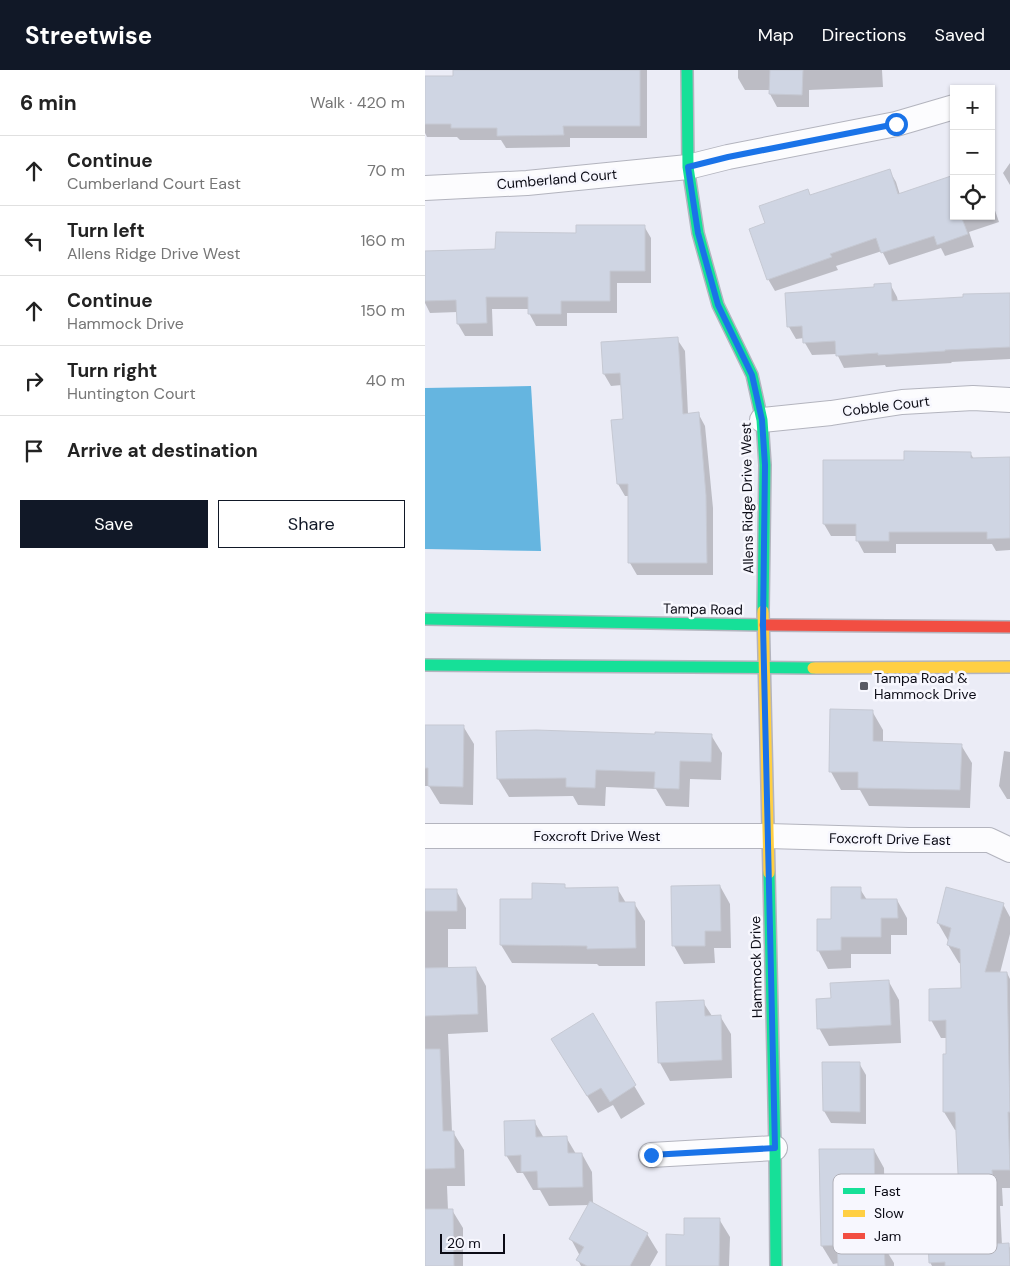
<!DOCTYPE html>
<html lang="en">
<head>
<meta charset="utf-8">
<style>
  :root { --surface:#fff; --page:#f2f2f2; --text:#222; --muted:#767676; --line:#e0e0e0; --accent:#111827 }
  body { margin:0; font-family:"DM Sans",sans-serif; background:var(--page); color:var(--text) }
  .controls { position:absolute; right:15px; top:15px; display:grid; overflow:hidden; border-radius:0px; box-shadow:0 1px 4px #0004 }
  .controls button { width:45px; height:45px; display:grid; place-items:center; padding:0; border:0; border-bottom:1px solid var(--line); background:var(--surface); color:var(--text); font:25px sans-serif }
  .scale { position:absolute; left:15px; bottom:12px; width:65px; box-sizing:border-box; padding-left:5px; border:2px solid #0b0b15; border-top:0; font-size:14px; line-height:18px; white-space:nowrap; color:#0b0b15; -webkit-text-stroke:4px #f7f7fe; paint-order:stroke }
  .stop { position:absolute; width:15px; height:15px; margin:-11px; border:4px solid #1a73e8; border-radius:50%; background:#fff }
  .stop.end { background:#1a73e8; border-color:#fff; box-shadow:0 1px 5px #0008 }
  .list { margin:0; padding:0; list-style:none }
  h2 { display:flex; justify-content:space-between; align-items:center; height:65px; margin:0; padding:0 20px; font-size:21px }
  h2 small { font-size:16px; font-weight:400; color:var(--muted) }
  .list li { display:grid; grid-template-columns:32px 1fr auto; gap:15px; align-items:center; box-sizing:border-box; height:70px; padding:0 20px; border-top:1px solid var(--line) }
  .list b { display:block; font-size:19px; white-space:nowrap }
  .list p { margin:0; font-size:16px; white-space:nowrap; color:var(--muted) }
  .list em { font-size:16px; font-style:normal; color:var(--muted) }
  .actions { display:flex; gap:10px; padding:15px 20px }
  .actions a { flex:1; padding:11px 0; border:1px solid var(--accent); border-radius:0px; text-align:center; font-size:18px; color:var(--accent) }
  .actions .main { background:var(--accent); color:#fff }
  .icon { flex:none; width:28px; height:28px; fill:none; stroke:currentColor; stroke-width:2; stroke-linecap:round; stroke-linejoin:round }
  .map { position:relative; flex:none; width:585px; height:1196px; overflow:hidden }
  header { display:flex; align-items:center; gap:30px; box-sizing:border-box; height:70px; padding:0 25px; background:var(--accent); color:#fff }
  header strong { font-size:24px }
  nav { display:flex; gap:28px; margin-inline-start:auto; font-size:18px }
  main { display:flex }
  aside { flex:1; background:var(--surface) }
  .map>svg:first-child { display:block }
</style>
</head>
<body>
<header>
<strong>Streetwise</strong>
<nav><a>Map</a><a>Directions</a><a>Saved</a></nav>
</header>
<main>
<aside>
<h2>6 min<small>Walk · 420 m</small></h2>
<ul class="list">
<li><svg class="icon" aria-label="ahead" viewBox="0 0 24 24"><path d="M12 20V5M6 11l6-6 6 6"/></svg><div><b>Continue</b><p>Cumberland Court East</p></div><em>70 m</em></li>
<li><svg class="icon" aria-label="left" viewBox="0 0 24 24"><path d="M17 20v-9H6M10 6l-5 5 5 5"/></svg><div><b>Turn left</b><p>Allens Ridge Drive West</p></div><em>160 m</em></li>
<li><svg class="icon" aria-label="ahead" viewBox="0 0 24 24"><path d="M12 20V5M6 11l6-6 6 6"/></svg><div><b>Continue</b><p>Hammock Drive</p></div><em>150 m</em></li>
<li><svg class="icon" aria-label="right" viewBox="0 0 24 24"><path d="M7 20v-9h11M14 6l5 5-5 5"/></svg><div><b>Turn right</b><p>Huntington Court</p></div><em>40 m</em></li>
<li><svg class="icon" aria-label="arrive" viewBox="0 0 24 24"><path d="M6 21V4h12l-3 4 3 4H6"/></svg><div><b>Arrive at destination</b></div></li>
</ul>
<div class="actions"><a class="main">Save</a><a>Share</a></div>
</aside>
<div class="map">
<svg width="585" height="1196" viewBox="0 0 585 1196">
  <rect width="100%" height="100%" fill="#ebecf6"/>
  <path fill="#65b5e0" d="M 106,316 L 116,481 L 0,479 L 0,318 Z"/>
  <path fill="#0003" d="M 29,0 L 222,0 L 222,68 L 145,68 L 145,77 L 81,78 L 76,70 L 35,70 L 32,67 L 2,67 L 0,63 L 0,7 L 29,8 Z
    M 313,0 L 457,0 L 458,17 L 384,20 L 384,37 L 352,37 L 345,24 L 345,20 L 320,20 L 313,8 Z
    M 585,93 L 585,115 L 578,103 Z
    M 464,100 L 471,112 L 475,125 L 529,146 L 566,146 L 566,129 L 574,152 L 544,162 L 549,177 L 520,186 L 516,178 L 464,195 L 457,181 L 411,196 L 413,200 L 350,221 L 343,209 L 342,154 L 383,121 L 386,126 Z
    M 219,156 L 226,168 L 226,213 L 192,213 L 192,243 L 142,243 L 142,256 L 111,256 L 104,243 L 104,239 L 67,239 L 68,266 L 40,266 L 33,254 L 33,242 L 5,243 L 0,233 L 0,183 L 72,180 L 153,164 Z
    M 465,214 L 472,227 L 473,232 L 585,224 L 585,289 L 526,292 L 527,293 L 461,297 L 460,295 L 419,298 L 412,284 L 387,285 L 380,273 L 379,268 L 371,269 L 364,257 L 450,219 Z
    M 252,269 L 260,281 L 263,344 L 273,343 L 280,356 L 288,438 L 288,505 L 212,505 L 205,493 L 204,426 L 200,426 L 193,414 L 187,351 L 199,350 L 197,315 L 186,316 L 179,304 Z
    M 545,383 L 549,389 L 585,388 L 585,480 L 571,481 L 567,474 L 471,474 L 471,483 L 439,483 L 432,470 L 432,466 L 406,466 L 399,454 L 480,391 Z
    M 447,641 L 458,660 L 458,673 L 536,675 L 547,693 L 545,738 L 444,736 L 435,720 L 416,720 L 406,702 Z
    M 0,656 L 38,656 L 49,674 L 48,735 L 15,734 L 4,716 L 0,716 Z
    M 232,665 L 286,665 L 297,683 L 296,710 L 265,709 L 264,737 L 241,736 L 231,719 L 181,717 L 180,736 L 153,735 L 148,726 L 84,727 L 73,709 Z
    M 579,681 L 585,682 L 585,729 L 582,729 L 574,716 Z
    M 139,815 L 141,819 L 192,818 L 201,833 L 209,833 L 220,851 L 220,896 L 174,896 L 172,894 L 87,893 L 76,875 L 108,831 Z
    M 295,816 L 305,834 L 306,878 L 289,878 L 290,893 L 259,894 L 249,876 L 248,817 Z
    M 435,819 L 442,830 L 472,830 L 482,848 L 482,865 L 466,865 L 466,884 L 426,884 L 426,898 L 403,899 L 393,880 L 408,850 Z
    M 31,820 L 41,838 L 41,859 L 23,859 L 23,899 L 51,898 L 61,916 L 63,962 L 23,964 L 27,1062 L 28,1062 L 39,1080 L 40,1116 L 22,1116 L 23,1140 L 27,1140 L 38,1158 L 38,1196 L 0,1196 L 0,821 Z
    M 578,834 L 585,847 L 585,864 L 575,903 L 582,903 L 585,909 L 585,1118 L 577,1118 L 578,1136 L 575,1136 L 577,1175 L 583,1175 L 585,1178 L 585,1196 L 507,1196 L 505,1192 L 536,1145 L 532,1060 L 530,1060 L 519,1042 L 522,968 L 516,968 L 506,950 L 537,920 L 537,894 L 534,893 L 523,875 L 524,872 L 513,853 Z
    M 464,912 L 474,930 L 476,973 L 404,976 L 394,958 Z
    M 278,932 L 287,946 L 295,946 L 306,964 L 307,1008 L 245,1011 L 235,993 Z
    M 167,945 L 220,1034 L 196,1049 L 188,1035 L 173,1043 L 138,988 Z
    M 434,993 L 441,1005 L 441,1054 L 406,1053 L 399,1041 Z
    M 109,1051 L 119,1068 L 141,1067 L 151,1084 L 157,1084 L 167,1102 L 168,1133 L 222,1164 L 233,1182 L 225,1196 L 156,1196 L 153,1190 L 155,1186 L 146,1169 L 165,1135 L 124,1136 L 115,1120 L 108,1120 L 98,1103 L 92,1103 L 81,1085 Z
    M 449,1080 L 459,1098 L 460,1139 L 451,1140 L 452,1175 L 458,1175 L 469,1193 L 469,1196 L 414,1196 L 414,1193 L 408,1194 L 397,1176 Z
    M 294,1149 L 305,1167 L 304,1196 L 242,1196 Z"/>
  <path fill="#cfd5e3" stroke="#c6c9d3" d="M 28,0 L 215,0 L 215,56 L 138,56 L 139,65 L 72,66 L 72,58 L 26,58 L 26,54 L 0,54 L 0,6 L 28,6 Z
    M 345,0 L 378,0 L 377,25 L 344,24 Z
    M 465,99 L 473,124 L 529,105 L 529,146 L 536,146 L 543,164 L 512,175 L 509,166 L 456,183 L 451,168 L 405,184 L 407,187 L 342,210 L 324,159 L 340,153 L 334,136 L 383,119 L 385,125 Z
    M 151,155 L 220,155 L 220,201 L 185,201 L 185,231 L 136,231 L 136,244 L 103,244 L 103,227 L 61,227 L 62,253 L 32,254 L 31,230 L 0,231 L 0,181 L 70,179 L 71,162 L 151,163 Z
    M 466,213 L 467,231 L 538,227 L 538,224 L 585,223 L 585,277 L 520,280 L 520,281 L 453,285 L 453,283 L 411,286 L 410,271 L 378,273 L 377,256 L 362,257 L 360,223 L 449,217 L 449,214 Z
    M 253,267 L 258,344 L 274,342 L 281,425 L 282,493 L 203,493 L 203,414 L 192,414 L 186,350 L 198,349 L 195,303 L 178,304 L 176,272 Z
    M 479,381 L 546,382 L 546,388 L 585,387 L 585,468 L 562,469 L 562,462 L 464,462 L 464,471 L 431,471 L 431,454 L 398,454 L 398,390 L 479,390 Z
    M 405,639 L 448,640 L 448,671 L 537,674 L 535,720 L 433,718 L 433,702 L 404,702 Z
    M 0,655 L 39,655 L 38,717 L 3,716 L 3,698 L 0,698 Z
    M 111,660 L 230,664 L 230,662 L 287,664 L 286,692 L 255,691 L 254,719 L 229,718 L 230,702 L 171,700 L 170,718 L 141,717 L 141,708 L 72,709 L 71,661 Z
    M 107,813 L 140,814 L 140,818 L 193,817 L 194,832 L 210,832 L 211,878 L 162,879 L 162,876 L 75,875 L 75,829 L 107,829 Z
    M 295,815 L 296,861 L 280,861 L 280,876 L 247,876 L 246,816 Z
    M 406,817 L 436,817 L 436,829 L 472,829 L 473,848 L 456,848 L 456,867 L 416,867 L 416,880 L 392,881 L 392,849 L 406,849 Z
    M 521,817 L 579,833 L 560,902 L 582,902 L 585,1042 L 583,1042 L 585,1100 L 567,1100 L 568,1118 L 565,1118 L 568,1174 L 584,1173 L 585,1196 L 520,1196 L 520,1192 L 504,1193 L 502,1145 L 535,1144 L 530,1042 L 518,1042 L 518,984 L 521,984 L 521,950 L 504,951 L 504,919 L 536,918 L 535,879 L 522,875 L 526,858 L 512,853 Z
    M 0,819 L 32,819 L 32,841 L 0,841 Z
    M 51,897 L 53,944 L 0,946 L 0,898 Z
    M 464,910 L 466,955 L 392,959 L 391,929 L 406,928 L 405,913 Z
    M 279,930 L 280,946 L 296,945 L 297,990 L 233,993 L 231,932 Z
    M 168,943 L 211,1015 L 185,1032 L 176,1018 L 162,1026 L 126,969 Z
    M 0,979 L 15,979 L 18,1061 L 29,1061 L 30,1098 L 0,1099 Z
    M 397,992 L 435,992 L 435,1042 L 398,1041 Z
    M 110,1050 L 111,1067 L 142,1066 L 143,1083 L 157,1083 L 158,1117 L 113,1118 L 112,1101 L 96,1102 L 96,1085 L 80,1086 L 79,1051 Z
    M 394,1079 L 449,1079 L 450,1122 L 441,1122 L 443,1174 L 459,1173 L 460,1196 L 413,1196 L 412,1175 L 396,1176 Z
    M 165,1131 L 223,1163 L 205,1196 L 162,1196 L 151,1190 L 159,1177 L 144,1169 Z
    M 0,1139 L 28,1139 L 29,1196 L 0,1196 Z
    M 259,1148 L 295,1148 L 294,1196 L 241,1196 L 241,1164 L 259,1165 Z"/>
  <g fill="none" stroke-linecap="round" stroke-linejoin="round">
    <defs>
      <path id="street" d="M 0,118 L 102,113 L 263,97 L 303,87 L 471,54 L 529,37
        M 337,350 L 406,343 L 477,332 L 548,328 L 585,330
        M 0,766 L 343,766 L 484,770 L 564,770 L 585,780
        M 226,1085 L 350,1078"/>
      <path id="fast" d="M 262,0 L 263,97 L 273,163 L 293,235 L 327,305 L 337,350 L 340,395 L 338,541
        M 0,549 L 340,555
        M 0,595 L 388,598
        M 344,803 L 350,1078 L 351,1196"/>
      <path id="slow" d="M 338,541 L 344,803
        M 388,598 L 585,597"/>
      <path id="jam" d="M 340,555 L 585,557"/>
    </defs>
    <use href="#street" stroke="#b3b4be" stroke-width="26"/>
    <use href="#fast" stroke="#b3b4be" stroke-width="14"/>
    <use href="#slow" stroke="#b3b4be" stroke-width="14"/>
    <use href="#jam" stroke="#b3b4be" stroke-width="14"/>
    <use href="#street" stroke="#fcfcfe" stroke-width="24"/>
    <use href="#fast" stroke="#16e098" stroke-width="11"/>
    <use href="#slow" stroke="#ffcf43" stroke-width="11"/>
    <use href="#jam" stroke="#f24e42" stroke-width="11"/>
  </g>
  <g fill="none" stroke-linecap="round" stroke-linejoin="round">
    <path stroke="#1a73e8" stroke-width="6" d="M 226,1085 L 350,1078 L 338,555 L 340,395 L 337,350 L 327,305 L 293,235 L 273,163 L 263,97 L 303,87 L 471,54"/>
  </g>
  <rect fill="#595a64" stroke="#f7f7fe" stroke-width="2" x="434" y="611" width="10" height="10" rx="2.5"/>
  <g text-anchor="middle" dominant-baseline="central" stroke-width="5" stroke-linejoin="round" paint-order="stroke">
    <g font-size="14" fill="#0b0b15" stroke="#f7f7fe">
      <text transform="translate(132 109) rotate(-5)">Cumberland Court</text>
      <text transform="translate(461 336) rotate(-7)">Cobble Court</text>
      <text transform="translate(322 428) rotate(-91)">Allens Ridge Drive West</text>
      <text transform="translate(278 539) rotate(1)">Tampa Road</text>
      <text x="172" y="766">Foxcroft Drive West</text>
      <text transform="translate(465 769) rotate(1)">Foxcroft Drive East</text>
      <text transform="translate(331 897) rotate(-91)">Hammock Drive</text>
    </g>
    <g font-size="14" fill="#0b0b15" stroke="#f7f7fe" text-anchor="start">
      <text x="449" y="608">Tampa Road &amp;<tspan x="449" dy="16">Hammock Drive</tspan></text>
    </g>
  </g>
  <rect x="408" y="1104" width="164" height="80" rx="8" fill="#f7f7fe" stroke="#b0b0b8" stroke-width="1"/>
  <rect x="418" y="1118" width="22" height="6" fill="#16e098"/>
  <rect x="418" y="1140" width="22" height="7" fill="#ffcf43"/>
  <rect x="418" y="1163" width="22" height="6" fill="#f24e42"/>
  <g font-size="14" fill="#0b0b15">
    <text x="449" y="1126">Fast</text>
    <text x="449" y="1148">Slow</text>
    <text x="449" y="1171">Jam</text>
  </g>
</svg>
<div class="controls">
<button>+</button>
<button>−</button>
<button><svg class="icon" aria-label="locate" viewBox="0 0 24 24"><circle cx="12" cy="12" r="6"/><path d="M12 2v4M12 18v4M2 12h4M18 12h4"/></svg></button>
</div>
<div class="scale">20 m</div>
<div class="stop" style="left:471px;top:54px"></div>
<div class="stop end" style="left:226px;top:1085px"></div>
</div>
</main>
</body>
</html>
